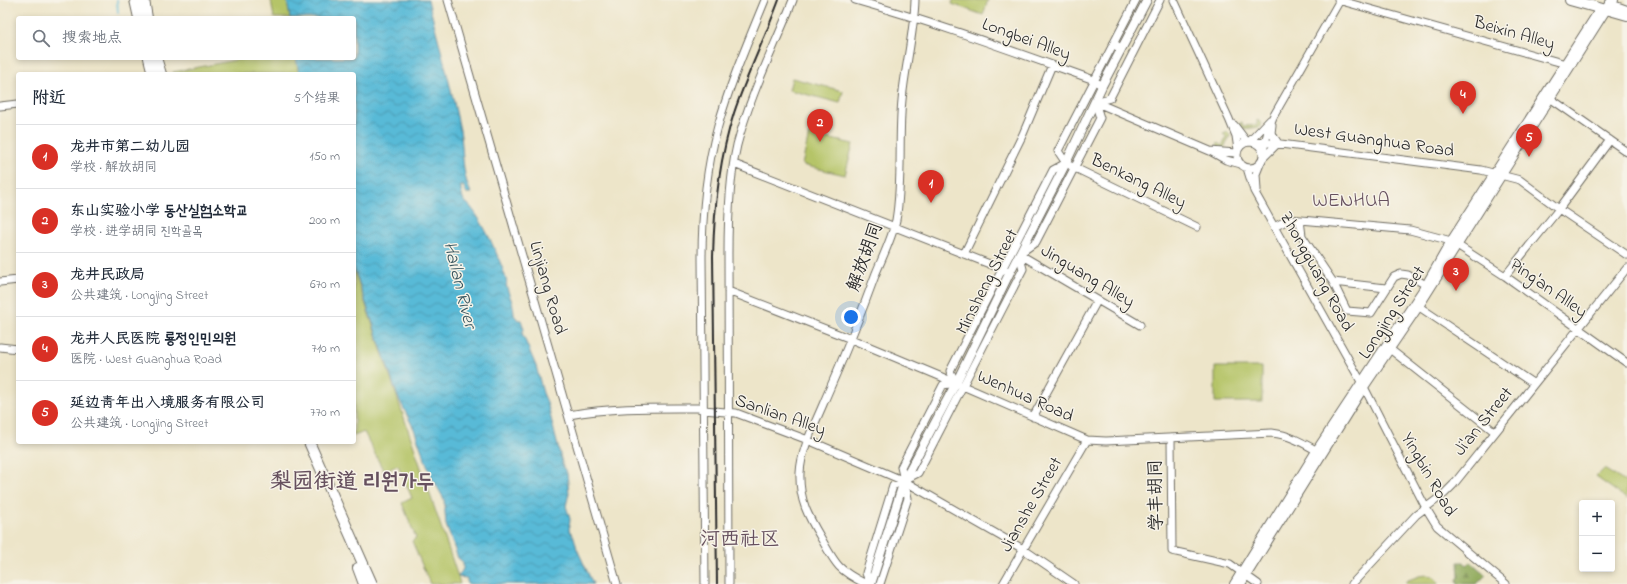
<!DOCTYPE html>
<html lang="zh">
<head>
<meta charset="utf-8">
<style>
  :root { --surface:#fff; --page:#f6f6f7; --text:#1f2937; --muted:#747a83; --line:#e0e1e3; --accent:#d93025 }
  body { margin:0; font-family:"Indie Flower","LXGW WenKai TC","Poor Story",sans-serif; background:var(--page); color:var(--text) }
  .controls { position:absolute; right:12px; bottom:12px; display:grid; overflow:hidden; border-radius:4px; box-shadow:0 2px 6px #0003 }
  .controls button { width:36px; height:36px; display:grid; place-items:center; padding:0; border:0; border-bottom:1px solid var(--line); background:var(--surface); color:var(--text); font:20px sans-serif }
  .you { position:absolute; left:851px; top:317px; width:14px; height:14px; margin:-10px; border:3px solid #fff; border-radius:50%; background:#1a73e8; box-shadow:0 0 0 6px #1a73e833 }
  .badge { display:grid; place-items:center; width:26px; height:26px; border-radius:50%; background:var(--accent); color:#fff; font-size:13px; font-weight:700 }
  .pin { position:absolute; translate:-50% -33px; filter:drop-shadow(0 1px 2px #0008) }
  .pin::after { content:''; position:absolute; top:21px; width:14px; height:12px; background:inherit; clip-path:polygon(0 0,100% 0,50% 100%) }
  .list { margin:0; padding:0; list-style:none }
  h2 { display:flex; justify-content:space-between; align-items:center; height:52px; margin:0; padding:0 16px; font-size:17px }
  h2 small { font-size:13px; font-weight:400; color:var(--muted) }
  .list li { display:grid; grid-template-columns:26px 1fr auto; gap:12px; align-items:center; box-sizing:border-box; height:64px; padding:0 16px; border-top:1px solid var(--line) }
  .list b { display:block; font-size:15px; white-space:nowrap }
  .list p { margin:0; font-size:13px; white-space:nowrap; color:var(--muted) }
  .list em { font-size:13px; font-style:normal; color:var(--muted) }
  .icon { flex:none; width:22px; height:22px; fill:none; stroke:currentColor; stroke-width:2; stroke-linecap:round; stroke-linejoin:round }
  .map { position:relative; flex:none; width:1627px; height:584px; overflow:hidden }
  .search { position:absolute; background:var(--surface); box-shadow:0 2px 6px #0003; left:16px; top:16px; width:340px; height:44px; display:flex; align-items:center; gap:10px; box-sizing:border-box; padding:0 14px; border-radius:4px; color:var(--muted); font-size:15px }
  .panel { position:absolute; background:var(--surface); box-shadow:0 2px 6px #0003; left:16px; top:72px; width:340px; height:372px; border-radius:4px }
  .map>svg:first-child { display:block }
</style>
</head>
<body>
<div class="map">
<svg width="1627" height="584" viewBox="0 0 1627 584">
  <defs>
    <pattern id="forest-firs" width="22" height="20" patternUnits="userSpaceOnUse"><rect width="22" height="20" fill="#90aa5c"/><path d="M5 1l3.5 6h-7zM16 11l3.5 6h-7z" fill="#768b4c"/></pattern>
    <pattern id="water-waves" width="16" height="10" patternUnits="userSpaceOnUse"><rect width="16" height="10" fill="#59bad7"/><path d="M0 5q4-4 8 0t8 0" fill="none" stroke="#4a97af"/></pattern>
  </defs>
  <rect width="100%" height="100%" fill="#f7f3e8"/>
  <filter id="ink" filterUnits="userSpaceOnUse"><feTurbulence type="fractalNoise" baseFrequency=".025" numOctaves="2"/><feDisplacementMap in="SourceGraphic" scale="8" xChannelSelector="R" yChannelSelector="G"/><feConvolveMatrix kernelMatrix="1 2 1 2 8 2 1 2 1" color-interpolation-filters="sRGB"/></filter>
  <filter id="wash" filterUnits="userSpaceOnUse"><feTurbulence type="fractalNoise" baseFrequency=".012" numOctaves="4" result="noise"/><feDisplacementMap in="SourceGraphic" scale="16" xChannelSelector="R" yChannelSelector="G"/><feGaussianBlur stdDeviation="0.9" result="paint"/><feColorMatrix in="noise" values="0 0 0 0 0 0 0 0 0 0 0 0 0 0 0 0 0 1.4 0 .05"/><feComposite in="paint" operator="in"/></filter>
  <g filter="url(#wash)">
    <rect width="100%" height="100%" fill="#ede5c9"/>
    <path fill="#b5c467" stroke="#707849" d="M 271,0 L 287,0 L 290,18 L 274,18 Z
      M 953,0 L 988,0 L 983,15 L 952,4 Z
      M 246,58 L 296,58 L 299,74 L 174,74 L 173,72 Z
      M 792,78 L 843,91 L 840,103 L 789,90 Z
      M 1257,120 L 1262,123 L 1260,127 L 1243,129 L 1240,127 L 1240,123 L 1242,122 L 1243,126 L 1257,125 Z
      M 1227,132 L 1229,133 L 1230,136 L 1224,148 L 1219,149 L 1217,146 L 1218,143 L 1222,146 L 1227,137 L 1223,134 Z
      M 809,134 L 853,144 L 845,175 L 802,165 Z
      M 354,270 L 459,580 L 460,584 L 430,584 L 412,541 L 416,538 L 402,503 L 412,498 L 398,465 L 384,472 L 364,432 L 354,436 Z
      M 1215,367 L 1262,367 L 1262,402 L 1215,402 Z
      M 1604,469 L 1627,483 L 1627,499 L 1596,477 Z
      M 1427,575 L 1432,576 L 1438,581 L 1438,584 L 1406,584 L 1406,581 L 1419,576 Z"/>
    <path fill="url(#forest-firs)" stroke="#5e6a44" d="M 1458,562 L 1464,562 L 1467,565 L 1471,562 L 1486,575 L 1477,584 L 1458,584 L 1457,579 L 1459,577 Z"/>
    <path fill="url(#water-waves)" stroke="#427281" d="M 287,0 L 428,0 C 439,43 451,86 460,130 C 464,151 461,173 471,193 L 466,193 L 464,187 L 461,185 L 461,192 L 464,201 C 479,210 501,261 506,279 C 507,282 506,285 507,288 C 510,298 514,304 514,315 L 518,320 L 521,320 L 524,329 L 522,333 L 536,366 L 543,393 L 547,402 L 563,467 L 567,473 L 569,493 L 566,506 L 570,519 L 569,530 L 574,537 L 577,549 L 593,584 L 467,584 L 467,578 L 458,577 L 463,569 L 463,562 L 458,558 L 446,525 L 444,499 L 431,476 L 414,429 L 398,397 L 354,268 L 354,74 L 299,74 L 296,58 L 354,58 L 354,18 L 290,18 Z"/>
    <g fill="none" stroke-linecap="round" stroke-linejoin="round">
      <path stroke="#59bad7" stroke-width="2" d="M 117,0 L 118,13"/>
    </g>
  </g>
  <g filter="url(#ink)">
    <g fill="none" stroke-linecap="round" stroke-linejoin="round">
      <defs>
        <path id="minor" d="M 448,0 L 617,584
          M 855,0 C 936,23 1015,52 1094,80 L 1102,86
          M 1174,0 L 1229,119 L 1236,136 L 1238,150
          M 1338,0 L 1566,64
          M 1547,96 L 1627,152
          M 1095,102 L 1110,98 L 1160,0
          M 1095,102 L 1210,151
          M 0,106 L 18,104
          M 1234,125 L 1247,142
          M 1249,142 L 1273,143 L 1481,170 L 1520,180 L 1559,209 L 1627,255
          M 1249,142 L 1270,120
          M1237 155a13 13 0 1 1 26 0a13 13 0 1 1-26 0Z
          M 1238,150 L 1236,153 L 1210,151 L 1226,160 L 1241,164
          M 1263,151 L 1269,127 L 1273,117 L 1340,0
          M 1263,158 L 1278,143 L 1271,133 L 1272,125
          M 1066,163 L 1058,151 L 1136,0
          M 734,164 L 1010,272
          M 1071,166 L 1197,227
          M 1247,168 L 1254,191 L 1364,387 L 1426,508 L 1437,526 L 1506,584
          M 1257,190 L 1256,174 L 1260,164
          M 1300,220 L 1302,236 L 1333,282 L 1347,311 L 1371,313 L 1394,277 L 1401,274 L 1408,275 L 1426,285
          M 1274,227 L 1290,219 L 1410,230 L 1451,241 L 1505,276 L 1627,363
          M 964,254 L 1023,134 L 1052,65
          M 1019,254 L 1036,242 L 1100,118 L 1095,102
          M 1019,254 L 1140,325
          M 1505,276 L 1559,209 L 1610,140
          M 0,282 L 18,280
          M 1333,282 L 1386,288
          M 728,291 L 851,339 L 956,383 L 1087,440 L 1106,441 L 1272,433 C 1291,435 1305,444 1321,453
          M 1415,304 L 1534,384
          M 1386,346 L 1495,432
          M 0,347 L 18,349
          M 956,383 L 950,371 L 1053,170 L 1066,163
          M 569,415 C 612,407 655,408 698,408 L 704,410 L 736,413 L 808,440 L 904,481 L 1023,549 L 1074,584
          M 1033,417 L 1097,301
          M 1171,438 L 1172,551 L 1230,564 L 1258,584
          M 705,584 L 702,259 C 702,214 706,169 718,126 C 730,83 748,42 765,0
          M 729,584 L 728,254 C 728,218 729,180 737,145 C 750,95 774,48 793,0
          M 866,584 C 838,570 836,565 821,538 C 808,516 799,500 800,473 C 801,449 815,424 824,402 C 843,359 860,317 876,273 C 883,256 892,238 896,220 C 903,180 898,140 902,100 C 905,67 914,34 915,0
          M 870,584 L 866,573 L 893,486 L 918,473 L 1023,269 L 1019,254
          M 880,584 L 908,498 L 901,467 L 943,385 L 956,383
          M 1003,584 L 1087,440
          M 1352,584 L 1416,515 L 1444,494 L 1453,485 L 1627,268"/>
        <path id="major" d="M 1610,4 L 1627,10
          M 1114,44 L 1121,49
          M 871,584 L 904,481 L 956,383 L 1010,272 L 1066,163 L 1102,86 L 1147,0
          M 1234,584 L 1316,451 L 1426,285 L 1451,241 L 1600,9
          M 1241,584 L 1364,387 L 1419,306 L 1606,10 L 1627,16"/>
        <path id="highway" d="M 135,0 L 139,18
          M 144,0 L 147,18
          M 1570,0 L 1606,10 L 1613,0
          M 149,58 L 153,74
          M 156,58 L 161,74
          M 309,442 L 372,584
          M 358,568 L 364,584"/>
      </defs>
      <use href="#minor" stroke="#6f6c62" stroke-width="9"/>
      <use href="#major" stroke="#6f6c62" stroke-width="10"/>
      <use href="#highway" stroke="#6f6c62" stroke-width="12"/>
      <use href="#minor" stroke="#fff" stroke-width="7"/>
      <use href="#major" stroke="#fff" stroke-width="8"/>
      <use href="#highway" stroke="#fff" stroke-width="10"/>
      <path stroke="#2b2b2b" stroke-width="2" d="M 717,584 L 713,257 C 714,208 719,159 734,113 C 747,74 765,38 779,0"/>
    </g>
  </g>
  <g text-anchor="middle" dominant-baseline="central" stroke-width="3" stroke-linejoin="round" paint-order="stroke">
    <g font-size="18" fill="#2b2b2b" stroke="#f7f3e8">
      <text transform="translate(1514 34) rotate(16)">Beixin Alley</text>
      <text transform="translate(1026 40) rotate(20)">Longbei Alley</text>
      <text transform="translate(1374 141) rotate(8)">West Guanghua Road</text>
      <text transform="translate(1138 182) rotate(26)">Benkang Alley</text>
      <text transform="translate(866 257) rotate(-70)">解放胡同</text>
      <text transform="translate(1316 272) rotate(61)">Zhongguang Road</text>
      <text transform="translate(1087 277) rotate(31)">Jinguang Alley</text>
      <text transform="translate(988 282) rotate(-63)">Minsheng Street</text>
      <text transform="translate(547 288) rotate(74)">Linjiang Road</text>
      <text transform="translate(1548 289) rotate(35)">Ping'an Alley</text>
      <text transform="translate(1393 313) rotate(-57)">Longjing Street</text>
      <text transform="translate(1025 397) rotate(24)">Wenhua Road</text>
      <text transform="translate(780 416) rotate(19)">Sanlian Alley</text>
      <text transform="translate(1484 422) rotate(-51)">Ji'an Street</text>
      <text transform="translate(1428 475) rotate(60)">Yingbin Road</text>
      <text transform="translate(1157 495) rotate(-91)">学丰胡同</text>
      <text transform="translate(1032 505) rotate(-60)">Jianshe Street</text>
    </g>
    <g font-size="19" font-style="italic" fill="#39565f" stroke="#f7f3e8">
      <text transform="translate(459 285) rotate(76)">Hailan River</text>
    </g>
    <g font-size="20" fill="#66505e" stroke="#f7f3e8">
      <text x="1351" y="201">WENHUA</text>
      <text x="740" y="540">河西社区</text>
    </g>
    <g font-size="22" font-weight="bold" fill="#66505e" stroke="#f7f3e8">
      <text x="352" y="483">梨园街道 리원가두</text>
    </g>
  </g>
</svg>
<div class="controls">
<button>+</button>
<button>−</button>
</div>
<div class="you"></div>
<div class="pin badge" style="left:931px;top:203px">1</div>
<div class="pin badge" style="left:820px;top:142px">2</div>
<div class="pin badge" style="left:1456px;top:291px">3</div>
<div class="pin badge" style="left:1463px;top:114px">4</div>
<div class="pin badge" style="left:1529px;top:157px">5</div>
<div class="search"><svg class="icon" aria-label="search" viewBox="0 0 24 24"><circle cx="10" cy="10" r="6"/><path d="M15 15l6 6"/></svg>搜索地点</div>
<section class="panel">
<h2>附近<small>5个结果</small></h2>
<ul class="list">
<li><span class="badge">1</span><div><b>龙井市第二幼儿园</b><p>学校 · 解放胡同</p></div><em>150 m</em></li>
<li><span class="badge">2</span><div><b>东山实验小学 동산실험소학교</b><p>学校 · 进学胡同 진학골목</p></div><em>200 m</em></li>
<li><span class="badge">3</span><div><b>龙井民政局</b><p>公共建筑 · Longjing Street</p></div><em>670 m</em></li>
<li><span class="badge">4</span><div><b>龙井人民医院 룡정인민의원</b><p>医院 · West Guanghua Road</p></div><em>710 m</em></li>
<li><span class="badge">5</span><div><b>延边青年出入境服务有限公司</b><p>公共建筑 · Longjing Street</p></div><em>770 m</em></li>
</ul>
</section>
</div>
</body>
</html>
